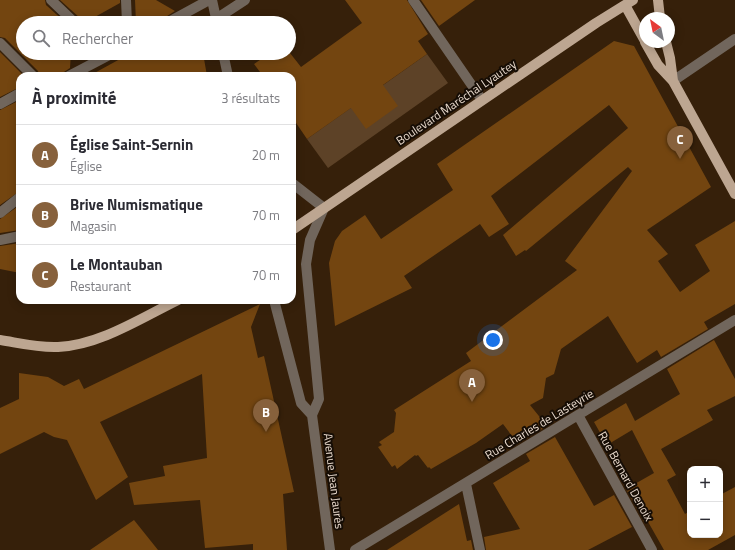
<!DOCTYPE html>
<html lang="fr">
<head>
<meta charset="utf-8">
<style>
  :root { --surface:#fff; --page:#f2f2f3; --text:#2b2b33; --muted:#7c7c81; --line:#e1e1e2; --accent:#87613c }
  body { margin:0; font-family:"Titillium Web",sans-serif; background:var(--page); color:var(--text) }
  .controls { position:absolute; right:12px; bottom:12px; display:grid; overflow:hidden; border-radius:8px; box-shadow:0 2px 10px #0003 }
  .controls button { width:36px; height:36px; display:grid; place-items:center; padding:0; border:0; border-bottom:1px solid var(--line); background:var(--surface); color:var(--text); font:20px sans-serif }
  .compass { position:absolute; left:639px; top:12px; width:36px; height:36px; border-radius:50%; background:var(--surface); box-shadow:0 2px 10px #0003; rotate:327deg }
  .you { position:absolute; left:493px; top:340px; width:14px; height:14px; margin:-10px; border:3px solid #fff; border-radius:50%; background:#1a73e8; box-shadow:0 0 0 6px #1a73e833 }
  .badge { display:grid; place-items:center; width:26px; height:26px; border-radius:50%; background:var(--accent); color:#fff; font-size:13px; font-weight:700 }
  .pin { position:absolute; translate:-50% -33px; filter:drop-shadow(0 1px 2px #0008) }
  .pin::after { content:''; position:absolute; top:21px; width:14px; height:12px; background:inherit; clip-path:polygon(0 0,100% 0,50% 100%) }
  .list { margin:0; padding:0; list-style:none }
  h2 { display:flex; justify-content:space-between; align-items:center; height:52px; margin:0; padding:0 16px; font-size:17px }
  h2 small { font-size:13px; font-weight:400; color:var(--muted) }
  .list li { display:grid; grid-template-columns:26px 1fr auto; gap:12px; align-items:center; box-sizing:border-box; height:60px; padding:0 16px; border-top:1px solid var(--line) }
  .list b { display:block; font-size:15px; white-space:nowrap }
  .list p { margin:0; font-size:13px; white-space:nowrap; color:var(--muted) }
  .list em { font-size:13px; font-style:normal; color:var(--muted) }
  .icon { flex:none; width:22px; height:22px; fill:none; stroke:currentColor; stroke-width:2; stroke-linecap:round; stroke-linejoin:round }
  .map { position:relative; flex:none; width:735px; height:550px; overflow:hidden }
  .search { position:absolute; background:var(--surface); box-shadow:0 2px 10px #0003; left:16px; top:16px; width:280px; height:44px; display:flex; align-items:center; gap:10px; box-sizing:border-box; padding:0 14px; border-radius:22px; color:var(--muted); font-size:15px }
  .panel { position:absolute; background:var(--surface); box-shadow:0 2px 10px #0003; left:16px; top:72px; width:280px; height:232px; border-radius:12px }
  .map>svg:first-child { display:block }
</style>
</head>
<body>
<div class="map">
<svg width="735" height="550" viewBox="0 0 735 550">
  <rect width="100%" height="100%" fill="#36200a"/>
  <path fill="#5d4227" d="M 427,54 L 448,83 L 328,168 L 307,139 Z"/>
  <path fill="#734510" d="M 0,0 L 45,0 L 46,5 L 66,23 L 23,23 L 23,53 L 71,53 L 70,68 L 64,72 L 63,76 L 39,76 L 38,71 L 5,38 L 0,37 Z
    M 60,0 L 120,0 L 120,3 L 84,23 L 81,23 L 80,18 Z
    M 135,0 L 156,0 L 175,11 L 164,18 L 161,23 L 136,23 Z
    M 345,0 L 407,0 L 428,34 L 418,41 L 427,54 L 383,85 L 398,106 L 366,129 L 351,108 L 307,139 L 292,117 L 292,76 L 263,76 L 254,64 L 270,53 L 290,53 L 301,67 L 362,23 Z
    M 421,0 L 475,0 L 439,26 Z
    M 614,41 L 634,46 L 711,187 L 647,230 L 668,254 L 658,261 L 680,292 L 710,271 L 695,245 L 735,221 L 735,304 L 704,322 L 708,329 L 661,357 L 657,350 L 637,363 L 608,316 L 561,349 L 554,374 L 546,378 L 543,398 L 530,405 L 547,426 L 518,444 L 503,424 L 476,443 L 431,469 L 429,467 L 428,468 L 418,455 L 416,456 L 415,455 L 397,469 L 395,465 L 392,467 L 378,447 L 382,445 L 379,442 L 394,432 L 396,413 L 394,410 L 471,361 L 466,353 L 577,270 L 565,261 L 632,171 L 628,167 L 526,251 L 525,250 L 516,256 L 503,235 L 628,128 L 609,105 L 491,196 L 509,224 L 489,237 L 480,224 L 404,276 L 412,288 L 335,326 L 329,263 L 335,241 L 342,231 L 365,215 L 381,239 L 453,190 L 437,164 Z
    M 0,52 L 24,76 L 20,76 L 20,87 L 0,97 Z
    M 131,53 L 203,53 L 207,76 L 89,76 Z
    M 20,100 L 20,191 L 0,205 L 0,110 Z
    M 20,205 L 20,230 L 0,233 L 0,219 Z
    M 20,243 L 20,273 L 0,269 L 0,246 Z
    M 260,304 L 251,327 L 258,358 L 264,356 L 294,492 L 283,494 L 287,550 L 253,550 L 253,544 L 205,548 L 200,500 L 134,505 L 129,483 L 165,476 L 163,466 L 207,458 L 202,374 L 100,422 L 128,477 L 96,500 L 67,440 L 54,437 L 44,432 L 0,454 L 0,408 L 19,399 L 19,373 L 48,377 L 64,386 L 79,379 L 84,389 Z
    M 714,340 L 735,379 L 735,396 L 707,410 L 713,420 L 661,449 L 676,475 L 667,480 L 685,514 L 690,511 L 690,535 L 720,535 L 720,495 L 735,487 L 735,535 L 708,550 L 664,550 L 647,520 L 644,521 L 626,489 L 654,473 L 632,430 L 607,445 L 594,422 L 626,403 L 635,421 L 680,394 L 667,369 Z
    M 555,437 L 594,506 L 614,495 L 632,527 L 588,550 L 486,550 L 484,537 L 520,529 L 493,483 L 530,461 L 526,454 Z
    M 459,504 L 467,541 L 471,540 L 473,550 L 387,550 Z
    M 134,520 L 158,550 L 90,550 Z"/>
  <g fill="none" stroke-linecap="round" stroke-linejoin="round">
    <path stroke="#71665c" stroke-width="10" d="M 51,0 L 75,23
      M 126,0 L 127,23
      M 212,0 L 217,23
      M 413,0 L 482,100
      M 216,19 L 245,0
      M 167,23 L 209,0
      M 0,43 L 33,76
      M 223,53 L 228,76
      M 69,76 L 113,53
      M 673,81 L 735,39
      M 0,104 L 20,93
      M 292,183 L 324,208 L 310,240 L 306,264 L 319,399 L 312,415 L 330,550
      M 0,213 L 20,197
      M 0,240 L 20,236
      M 274,300 L 301,403 L 312,415
      M 578,415 L 652,550
      M 466,484 L 480,550
      M 355,550 L 735,320"/>
    <path stroke="#bda691" stroke-width="10" d="M 658,0 L 660,18
      M 625,5 L 645,41
      M 645,42 L 658,65 L 673,81 L 735,194
      M 666,42 L 670,58 L 673,81
      M 292,230 L 596,23 L 633,0
      M 0,340 C 19,343 39,348 58,347 C 100,345 141,318 178,300"/>
  </g>
  <g text-anchor="middle" dominant-baseline="central" stroke-width="4" stroke-linejoin="round" paint-order="stroke">
    <g font-size="12" fill="#e9dacd" stroke="#160d05">
      <text transform="translate(456 102) rotate(-34)">Boulevard Maréchal Lyautey</text>
      <text transform="translate(539 424) rotate(-31)">Rue Charles de Lasteyrie</text>
      <text transform="translate(626 476) rotate(61)">Rue Bernard Denoix</text>
      <text transform="translate(334 481) rotate(83)">Avenue Jean Jaurès</text>
    </g>
  </g>
</svg>
<div class="controls">
<button>+</button>
<button>−</button>
</div>
<svg class="compass" viewBox="-18 -18 36 36"><path d="M0-13l5 13h-10z" fill="#e53935"/><path d="M0 13l5-13h-10z" fill="#7c7c81"/></svg>
<div class="you"></div>
<div class="pin badge" style="left:472px;top:402px">A</div>
<div class="pin badge" style="left:266px;top:432px">B</div>
<div class="pin badge" style="left:680px;top:159px">C</div>
<div class="search"><svg class="icon" aria-label="search" viewBox="0 0 24 24"><circle cx="10" cy="10" r="6"/><path d="M15 15l6 6"/></svg>Rechercher</div>
<section class="panel">
<h2>À proximité<small>3 résultats</small></h2>
<ul class="list">
<li><span class="badge">A</span><div><b>Église Saint-Sernin</b><p>Église</p></div><em>20 m</em></li>
<li><span class="badge">B</span><div><b>Brive Numismatique</b><p>Magasin</p></div><em>70 m</em></li>
<li><span class="badge">C</span><div><b>Le Montauban</b><p>Restaurant</p></div><em>70 m</em></li>
</ul>
</section>
</div>
</body>
</html>
